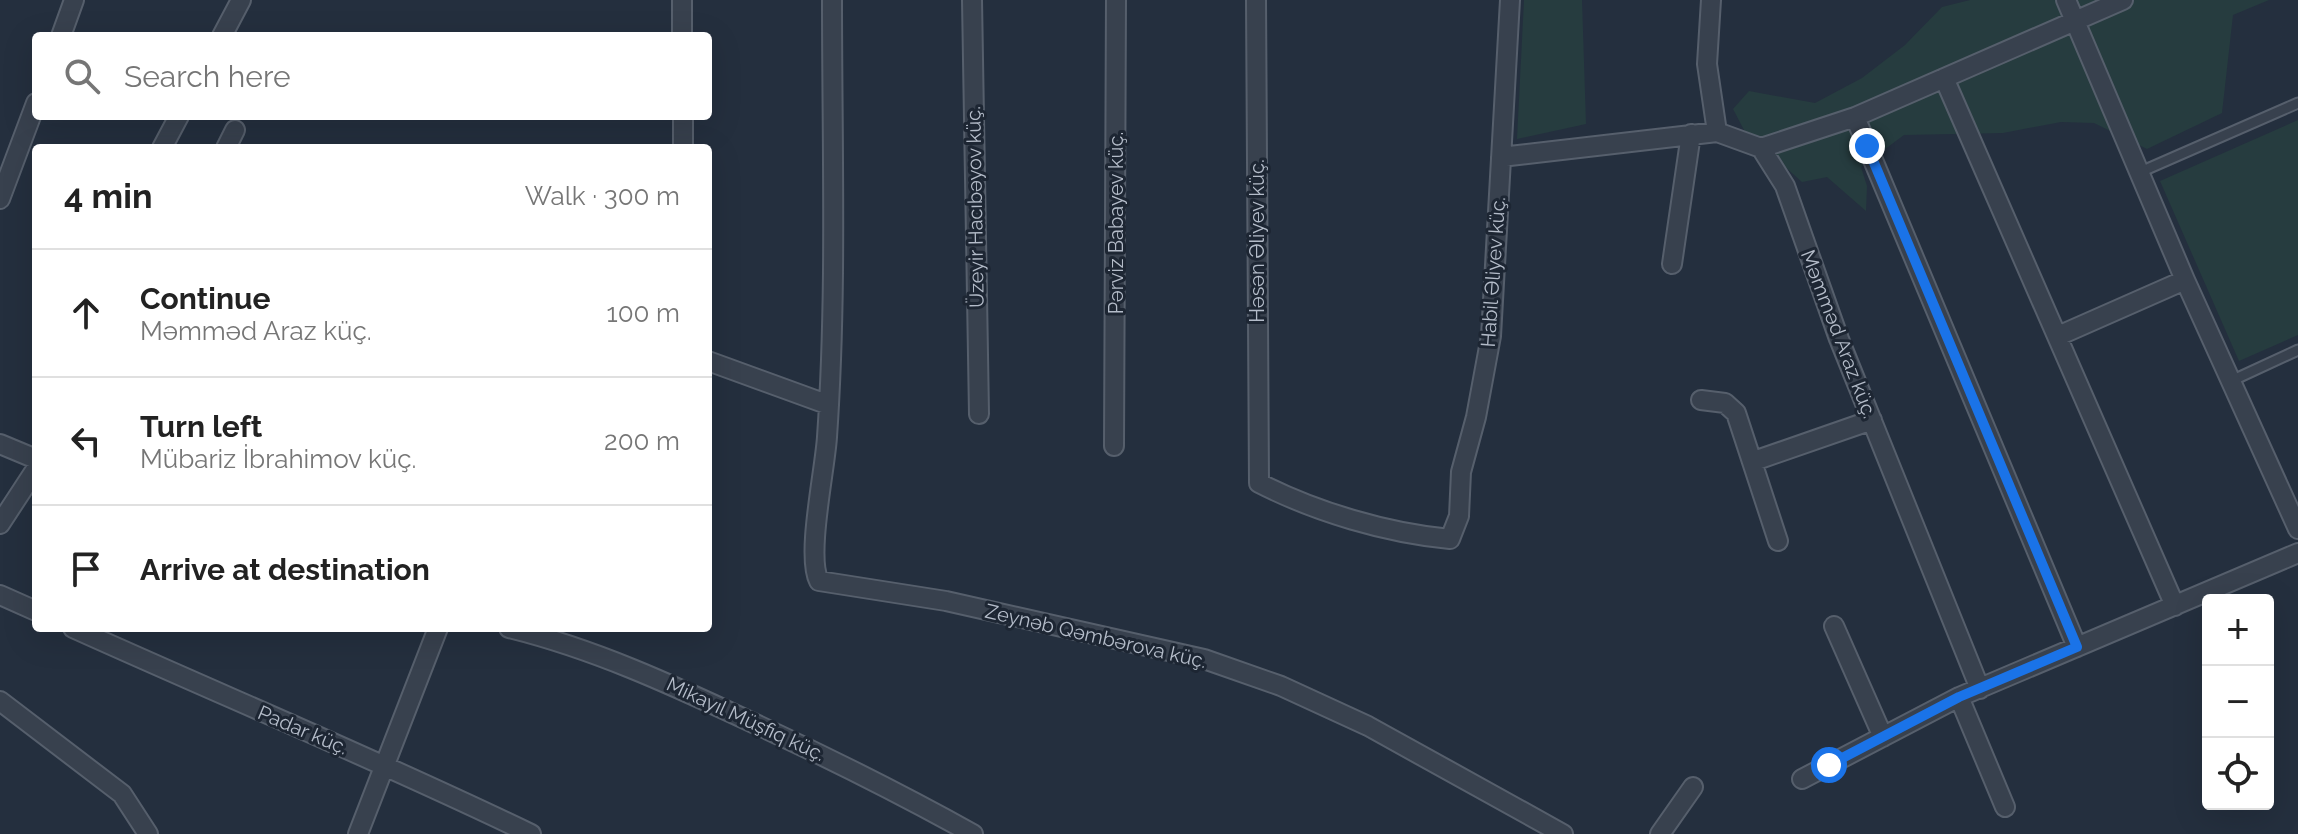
<!DOCTYPE html>
<html lang="en">
<head>
<meta charset="utf-8">
<style>
  :root { --surface:#fff; --page:#f6f6f6; --text:#222; --muted:#767676; --line:#e0e0e0 }
  body { margin:0; font-family:Raleway,sans-serif; background:var(--page); color:var(--text) }
  .controls { position:absolute; right:24px; bottom:24px; display:grid; overflow:hidden; border-radius:8px; box-shadow:0 8px 32px #0002 }
  .controls button { width:72px; height:72px; display:grid; place-items:center; padding:0; border:0; border-bottom:2px solid var(--line); background:var(--surface); color:var(--text); font:40px sans-serif }
  .stop { position:absolute; width:24px; height:24px; margin:-18px; border:6px solid #1a73e8; border-radius:50%; background:#fff }
  .stop.end { background:#1a73e8; border-color:#fff; box-shadow:0 2px 8px #0008 }
  .list { margin:0; padding:0; list-style:none }
  h2 { display:flex; justify-content:space-between; align-items:center; height:104px; margin:0; padding:0 32px; font-size:34px }
  h2 small { font-size:26px; font-weight:400; color:var(--muted) }
  .list li { display:grid; grid-template-columns:52px 1fr auto; gap:24px; align-items:center; box-sizing:border-box; height:128px; padding:0 32px; border-top:2px solid var(--line) }
  .list b { display:block; font-size:30px; white-space:nowrap }
  .list p { margin:0; font-size:26px; white-space:nowrap; color:var(--muted) }
  .list em { font-size:26px; font-style:normal; color:var(--muted) }
  .icon { flex:none; width:44px; height:44px; fill:none; stroke:currentColor; stroke-width:2; stroke-linecap:round; stroke-linejoin:round }
  .map { position:relative; flex:none; width:2298px; height:834px; overflow:hidden }
  .search { position:absolute; background:var(--surface); box-shadow:0 8px 32px #0002; left:32px; top:32px; width:680px; height:88px; display:flex; align-items:center; gap:20px; box-sizing:border-box; padding:0 28px; border-radius:8px; color:var(--muted); font-size:30px }
  .panel { position:absolute; background:var(--surface); box-shadow:0 8px 32px #0002; left:32px; top:144px; width:680px; height:488px; border-radius:8px }
  .map>svg:first-child { display:block }
</style>
</head>
<body>
<div class="map">
<svg width="2298" height="834" viewBox="0 0 2298 834">
  <rect width="100%" height="100%" fill="#242f3e"/>
  <path fill="#263c3f" d="M 1524,0 L 1582,0 L 1586,124 L 1517,139 Z
    M 1970,0 L 2269,0 L 2233,15 L 2222,113 L 2147,149 L 2094,123 L 2061,122 L 2003,133 L 1904,135 L 1861,167 L 1867,186 L 1866,211 L 1827,177 L 1802,182 L 1744,130 L 1733,109 L 1749,91 L 1815,103 L 1862,78 L 1905,45 L 1942,7 Z
    M 2298,120 L 2298,335 L 2239,361 L 2160,181 Z"/>
  <g fill="none" stroke-linecap="round" stroke-linejoin="round">
    <defs>
      <path id="service" d="M 2138,173 L 2298,103
        M 2231,381 L 2298,350"/>
      <path id="minor" d="M 682,0 L 682,36
        M 832,0 C 832,146 837,292 827,437 C 825,470 806,556 819,581 L 946,601 L 1204,659 L 1281,686 L 1368,726 L 1563,834
        M 972,0 L 979,414
        M 1256,0 L 1259,483 C 1316,512 1386,533 1450,539 L 1459,516 L 1461,472 L 1476,417 L 1491,336 L 1510,0
        M 1711,0 L 1707,64 L 1717,132 L 1761,148 L 1785,186 L 1839,339 L 1980,689
        M 2066,0 L 2185,280 L 2298,529
        M 61,36 L 74,0
        M 222,36 L 241,0
        M 1944,78 L 2175,606
        M 683,116 L 683,148
        M 1855,117 L 2077,647
        M 162,148 L 179,116
        M 226,148 L 235,130
        M 1761,148 L 1855,117 L 2123,0
        M 1501,157 L 1717,132
        M 0,199 L 36,103
        M 1672,264 L 1691,134
        M 2058,336 L 2185,280
        M 708,361 L 829,405
        M 1701,400 L 1725,403 L 1736,413 L 1778,541
        M 0,444 L 36,459
        M 1114,446 L 1116,0
        M 1754,461 L 1872,420
        M 0,524 L 36,469
        M 0,595 L 36,611
        M 1834,626 L 1883,737
        M 73,628 C 226,697 380,761 531,834
        M 509,628 C 594,649 670,684 749,721 C 825,756 899,793 973,834
        M 1959,697 L 2005,807
        M 0,701 L 122,794 L 148,834
        M 1802,779 L 1959,697 L 2298,553
        M 358,834 L 438,628
        M 1660,834 L 1693,787"/>
    </defs>
    <use href="#service" stroke="#565f6c" stroke-width="13"/>
    <use href="#minor" stroke="#565f6c" stroke-width="22"/>
    <use href="#service" stroke="#38414e" stroke-width="9"/>
    <use href="#minor" stroke="#38414e" stroke-width="18"/>
  </g>
  <g fill="none" stroke-linecap="round" stroke-linejoin="round">
    <path stroke="#1a73e8" stroke-width="10" d="M 1829,765 L 1959,697 L 2077,647 L 1867,146"/>
  </g>
  <g text-anchor="middle" dominant-baseline="central" stroke-width="6" stroke-linejoin="round" paint-order="stroke">
    <g font-size="20" fill="#b4bcc9" stroke="#1d2633">
      <text transform="translate(975 207) rotate(-91)">Üzeyir Hacıbəyov küç.</text>
      <text transform="translate(1116 223) rotate(-90)">Pərviz Babayev küç.</text>
      <text transform="translate(1257 241) rotate(-90)">Həsən Əliyev küç.</text>
      <text transform="translate(1493 272) rotate(-86)">Habil Əliyev küç.</text>
      <text transform="translate(1839 334) rotate(69)">Məmməd Araz küç.</text>
      <text transform="translate(1096 636) rotate(13)">Zeynəb Qəmbərova küç.</text>
      <text transform="translate(746 719) rotate(25)">Mikayıl Müşfiq küç.</text>
      <text transform="translate(303 730) rotate(23)">Padar küç.</text>
    </g>
  </g>
</svg>
<div class="controls">
<button>+</button>
<button>−</button>
<button><svg class="icon" aria-label="locate" viewBox="0 0 24 24"><circle cx="12" cy="12" r="6"/><path d="M12 2v4M12 18v4M2 12h4M18 12h4"/></svg></button>
</div>
<div class="stop" style="left:1829px;top:765px"></div>
<div class="stop end" style="left:1867px;top:146px"></div>
<div class="search"><svg class="icon" aria-label="search" viewBox="0 0 24 24"><circle cx="10" cy="10" r="6"/><path d="M15 15l6 6"/></svg>Search here</div>
<section class="panel">
<h2>4 min<small>Walk · 300 m</small></h2>
<ul class="list">
<li><svg class="icon" aria-label="ahead" viewBox="0 0 24 24"><path d="M12 20V5M6 11l6-6 6 6"/></svg><div><b>Continue</b><p>Məmməd Araz küç.</p></div><em>100 m</em></li>
<li><svg class="icon" aria-label="left" viewBox="0 0 24 24"><path d="M17 20v-9H6M10 6l-5 5 5 5"/></svg><div><b>Turn left</b><p>Mübariz İbrahimov küç.</p></div><em>200 m</em></li>
<li><svg class="icon" aria-label="arrive" viewBox="0 0 24 24"><path d="M6 21V4h12l-3 4 3 4H6"/></svg><div><b>Arrive at destination</b></div></li>
</ul>
</section>
</div>
</body>
</html>
